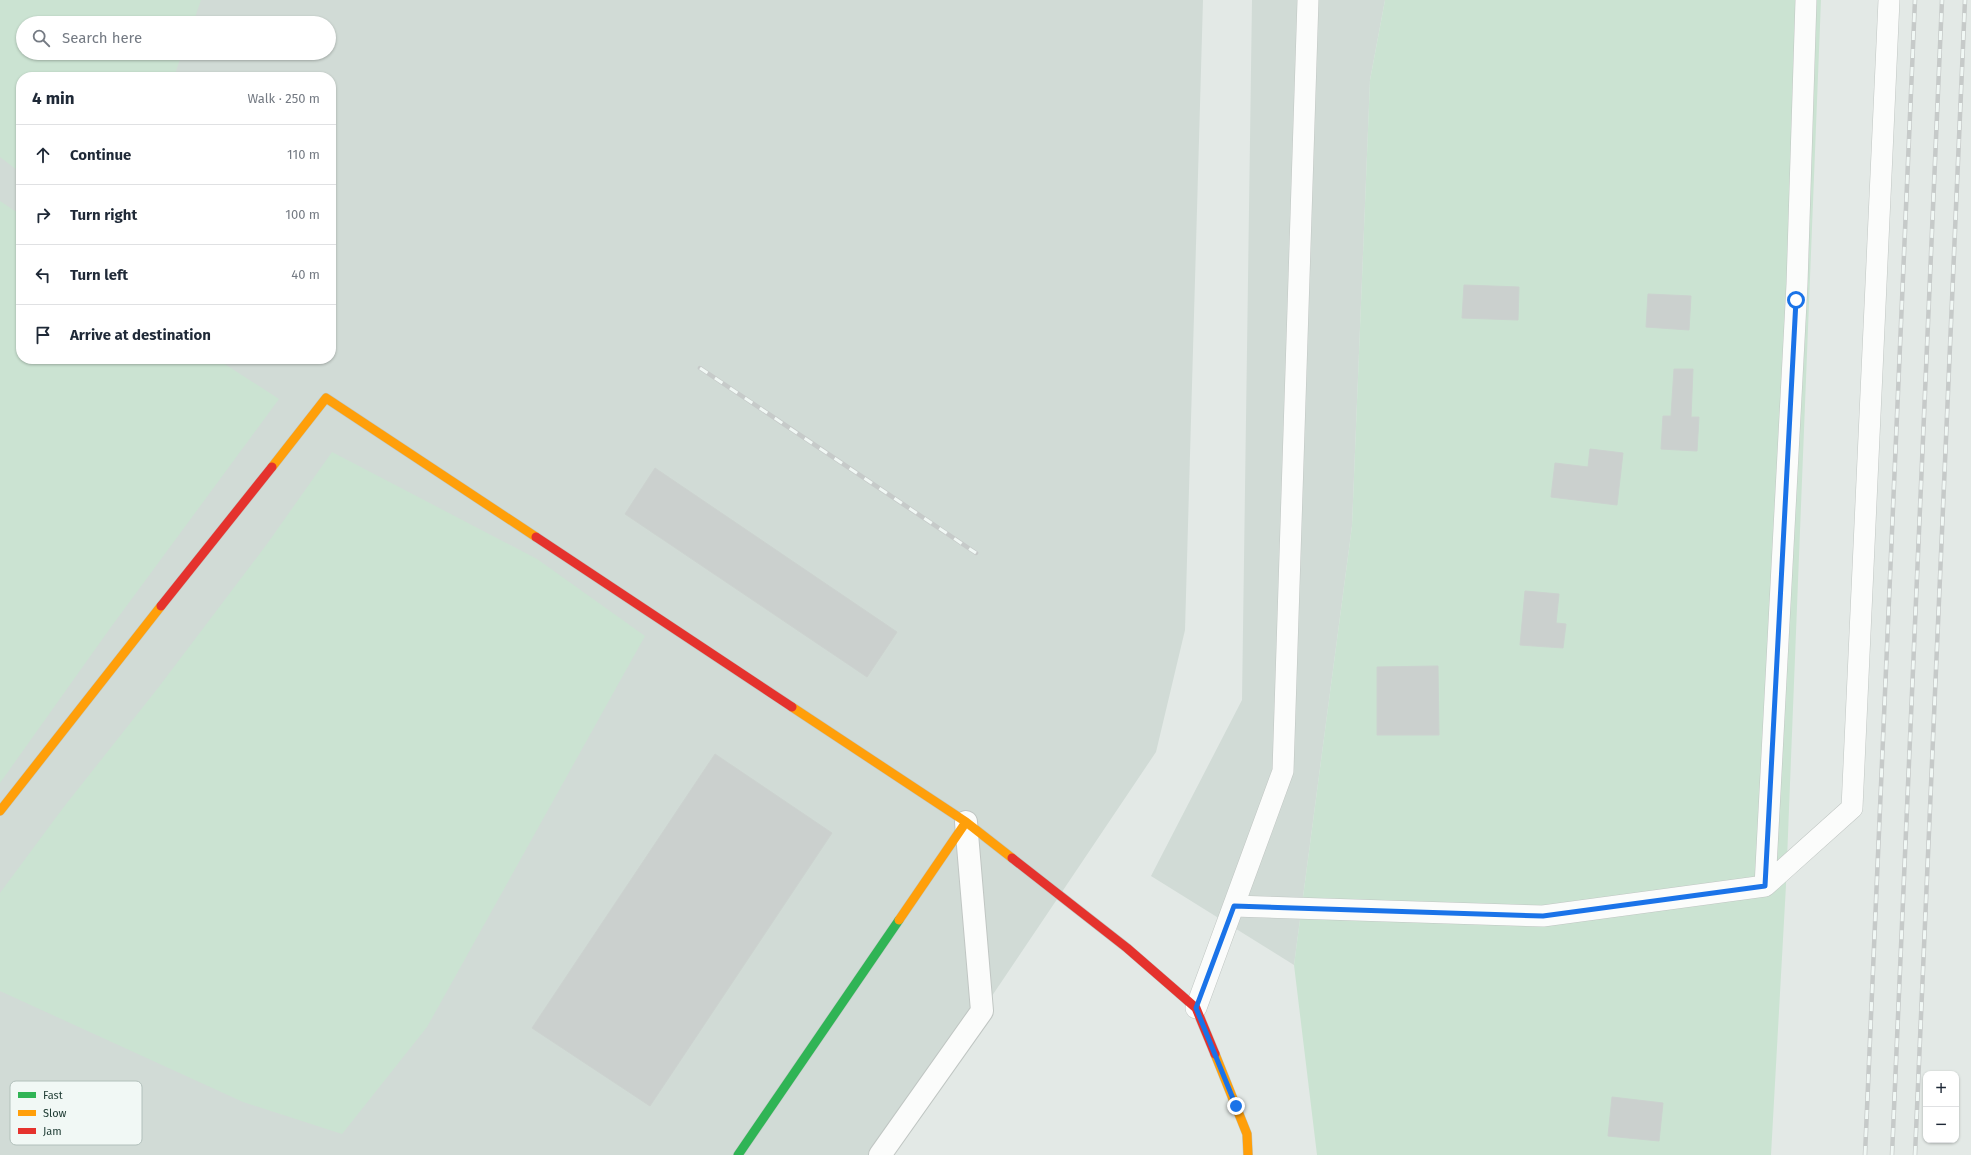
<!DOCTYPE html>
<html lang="en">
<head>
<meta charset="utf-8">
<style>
  :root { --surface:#fff; --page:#f6f6f7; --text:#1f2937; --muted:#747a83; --line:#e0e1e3 }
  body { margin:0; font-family:"Fira Sans",sans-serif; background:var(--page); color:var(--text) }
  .controls { position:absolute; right:12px; bottom:12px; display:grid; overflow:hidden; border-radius:8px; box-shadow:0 1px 3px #0004 }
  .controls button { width:36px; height:36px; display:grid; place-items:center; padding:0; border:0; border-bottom:1px solid var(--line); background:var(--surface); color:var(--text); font:20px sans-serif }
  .stop { position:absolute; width:12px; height:12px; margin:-9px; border:3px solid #1a73e8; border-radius:50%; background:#fff }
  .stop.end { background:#1a73e8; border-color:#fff; box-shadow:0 1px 4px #0008 }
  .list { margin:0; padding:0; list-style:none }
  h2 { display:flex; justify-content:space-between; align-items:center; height:52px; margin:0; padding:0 16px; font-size:17px }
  h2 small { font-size:13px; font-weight:400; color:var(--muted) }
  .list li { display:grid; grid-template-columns:26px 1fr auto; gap:12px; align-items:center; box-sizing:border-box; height:60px; padding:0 16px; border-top:1px solid var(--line) }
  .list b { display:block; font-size:15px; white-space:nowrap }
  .list em { font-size:13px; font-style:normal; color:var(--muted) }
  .icon { flex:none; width:22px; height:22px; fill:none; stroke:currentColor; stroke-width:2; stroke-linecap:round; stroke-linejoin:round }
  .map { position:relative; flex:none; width:1971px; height:1155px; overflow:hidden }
  .search { position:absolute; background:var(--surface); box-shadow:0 1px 3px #0004; left:16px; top:16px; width:320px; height:44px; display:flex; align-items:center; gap:10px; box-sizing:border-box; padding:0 14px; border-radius:22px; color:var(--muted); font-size:15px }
  .panel { position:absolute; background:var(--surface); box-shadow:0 1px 3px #0004; left:16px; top:72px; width:320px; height:292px; border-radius:16px }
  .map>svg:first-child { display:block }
</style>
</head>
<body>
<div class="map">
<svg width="1971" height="1155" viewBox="0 0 1971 1155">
  <rect width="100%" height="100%" fill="#e3e9e6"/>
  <path fill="#d1dbd6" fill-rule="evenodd" d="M 0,0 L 1203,0 L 1185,630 L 1156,752 L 885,1155 L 0,1155 ZM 23,23 L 329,23 L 329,53 L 23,53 ZM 21,77 L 331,77 L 331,359 L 21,359 Z
    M 1252,0 L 1385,0 L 1370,80 L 1352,526 L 1294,965 L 1151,876 L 1242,700 Z"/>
  <path fill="#cbe3d2" d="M 0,0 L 201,0 L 193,23 L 23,23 L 23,53 L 182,53 L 174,77 L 21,77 L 21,173 L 0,157 Z
    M 1385,0 L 1821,0 L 1786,885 L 1771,1155 L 1317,1155 L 1294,965 L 1352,526 L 1370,80 Z
    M 0,201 L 21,215 L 21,359 L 217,359 L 279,399 L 111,627 L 0,783 Z
    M 332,452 L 537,559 L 645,636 L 427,1027 L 342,1134 L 243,1102 L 0,991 L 0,893 L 63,808 L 158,688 L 267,544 Z"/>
  <path fill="#cbd0ce" stroke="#ccd2cf" d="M 1464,285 L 1519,287 L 1518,320 L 1462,318 Z
    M 1648,294 L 1691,296 L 1689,330 L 1646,327 Z
    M 1674,369 L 1693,369 L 1691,417 L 1699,417 L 1697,451 L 1661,449 L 1663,416 L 1671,416 Z
    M 1590,449 L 1623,453 L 1617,505 L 1551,497 L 1555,463 L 1588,467 Z
    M 655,468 L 897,632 L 867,677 L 625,514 Z
    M 1525,591 L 1559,594 L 1556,623 L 1566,624 L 1563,648 L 1520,645 Z
    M 1438,666 L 1439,735 L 1377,735 L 1377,667 Z
    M 715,754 L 832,833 L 650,1106 L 532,1028 Z
    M 1612,1097 L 1663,1103 L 1659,1141 L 1608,1136 Z"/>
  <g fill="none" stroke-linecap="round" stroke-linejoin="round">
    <defs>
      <path id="lane" d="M 1765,886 L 1852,808 L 1889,0
        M 1234,906 L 1543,916 L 1765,886 L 1797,284 L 1806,0
        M 1196,1008 L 1283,771 L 1308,0"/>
      <path id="street" d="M 880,1155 L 982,1011 L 966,822"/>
      <path id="fast" d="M 738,1155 L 899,920"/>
      <path id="slow" d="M 272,467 L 326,398 L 536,537
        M 792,707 L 966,822 L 1012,858
        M 0,811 L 161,606
        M 899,920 L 966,822
        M 1215,1054 L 1247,1134 L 1248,1155"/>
      <path id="jam" d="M 536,537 L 792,707
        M 161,606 L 272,467
        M 1012,858 L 1127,948 L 1196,1008 L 1215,1054"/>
    </defs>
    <use href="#lane" stroke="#c0c6c3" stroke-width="22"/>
    <use href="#street" stroke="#c0c6c3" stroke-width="24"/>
    <use href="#fast" stroke="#bec7c3" stroke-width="10"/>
    <use href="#slow" stroke="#bec7c3" stroke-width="10"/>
    <use href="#jam" stroke="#bec7c3" stroke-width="10"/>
    <use href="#lane" stroke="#fbfcfb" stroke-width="21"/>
    <use href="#street" stroke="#fbfcfb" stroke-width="22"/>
    <use href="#fast" stroke="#30b455" stroke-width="9"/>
    <use href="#slow" stroke="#ff9f0a" stroke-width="9"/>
    <use href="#jam" stroke="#e5322d" stroke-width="9"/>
    <defs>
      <path id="rail" d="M 700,368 L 976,553
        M 1865,1155 L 1915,0
        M 1892,1155 L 1942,0
        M 1915,1155 L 1965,0"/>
    </defs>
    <use href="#rail" stroke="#c6cac9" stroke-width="4.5"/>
    <use href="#rail" stroke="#f1f8f5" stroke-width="3" stroke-dasharray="9" stroke-linecap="butt"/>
  </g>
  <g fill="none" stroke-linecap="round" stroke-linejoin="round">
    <path stroke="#1a73e8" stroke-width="5" d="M 1236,1106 L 1196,1008 L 1234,906 L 1543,916 L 1765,886 L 1796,300"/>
  </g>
  <rect x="10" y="1081" width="132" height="64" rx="6" fill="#f1f8f5" stroke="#b2c0bb" stroke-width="1"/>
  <rect x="18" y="1092" width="18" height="6" fill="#30b455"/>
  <rect x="18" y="1110" width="18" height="6" fill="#ff9f0a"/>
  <rect x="18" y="1128" width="18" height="6" fill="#e5322d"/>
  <g font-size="11" fill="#203d35">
    <text x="43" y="1099">Fast</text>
    <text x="43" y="1117">Slow</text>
    <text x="43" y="1135">Jam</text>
  </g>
</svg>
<div class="controls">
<button>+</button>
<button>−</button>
</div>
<div class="stop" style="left:1796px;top:300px"></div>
<div class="stop end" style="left:1236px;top:1106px"></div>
<div class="search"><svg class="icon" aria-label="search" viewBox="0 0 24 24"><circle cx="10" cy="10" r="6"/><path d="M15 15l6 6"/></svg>Search here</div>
<section class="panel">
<h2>4 min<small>Walk · 250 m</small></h2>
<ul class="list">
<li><svg class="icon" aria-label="ahead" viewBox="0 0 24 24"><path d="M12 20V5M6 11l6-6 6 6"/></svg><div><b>Continue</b></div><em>110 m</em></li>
<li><svg class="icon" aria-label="right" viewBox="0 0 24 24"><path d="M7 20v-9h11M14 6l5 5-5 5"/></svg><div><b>Turn right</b></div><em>100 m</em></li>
<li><svg class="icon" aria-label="left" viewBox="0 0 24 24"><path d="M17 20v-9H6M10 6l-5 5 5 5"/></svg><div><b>Turn left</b></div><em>40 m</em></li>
<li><svg class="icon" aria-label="arrive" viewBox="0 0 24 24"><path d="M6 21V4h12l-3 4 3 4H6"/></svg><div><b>Arrive at destination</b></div></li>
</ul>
</section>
</div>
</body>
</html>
